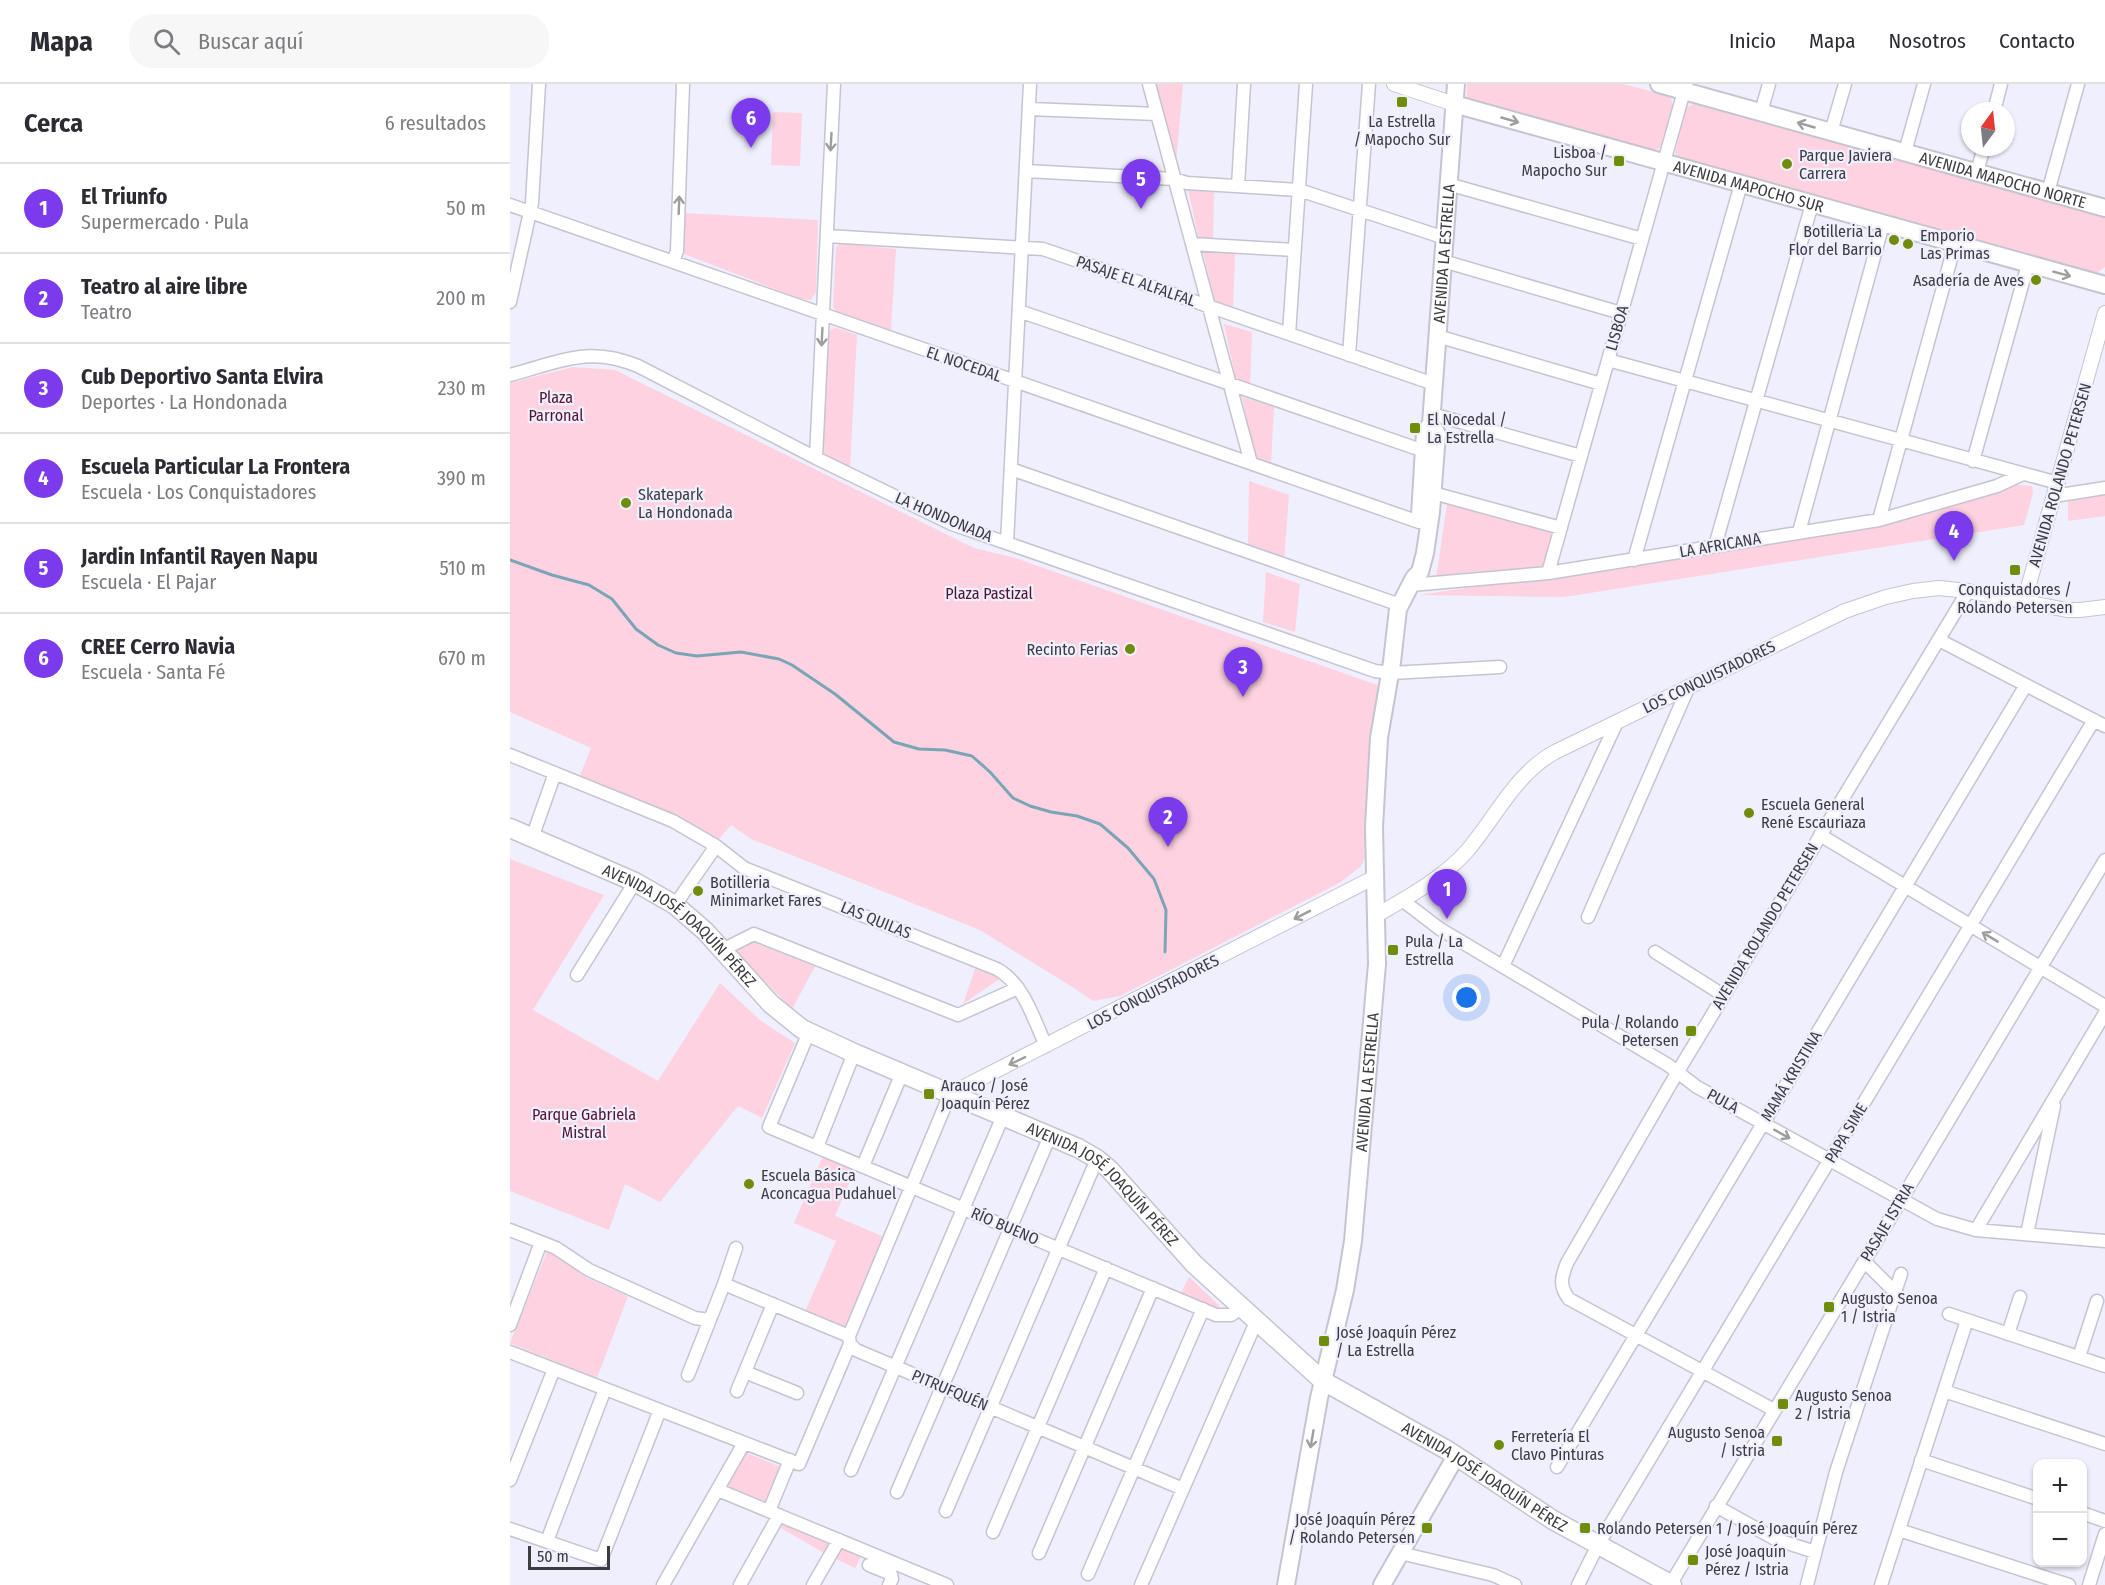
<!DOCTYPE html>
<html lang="es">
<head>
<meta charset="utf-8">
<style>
  :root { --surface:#fff; --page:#f7f7f7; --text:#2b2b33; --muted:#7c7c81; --line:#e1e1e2; --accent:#7c3aed }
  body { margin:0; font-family:"Fira Sans Condensed",sans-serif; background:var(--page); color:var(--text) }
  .controls { position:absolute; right:18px; bottom:18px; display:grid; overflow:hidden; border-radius:12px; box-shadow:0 2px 4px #0004 }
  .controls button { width:54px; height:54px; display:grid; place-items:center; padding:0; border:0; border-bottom:2px solid var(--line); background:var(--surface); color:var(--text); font:30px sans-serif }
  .compass { position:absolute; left:1451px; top:18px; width:54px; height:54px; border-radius:50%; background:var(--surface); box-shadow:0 2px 4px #0004; rotate:15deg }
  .scale { position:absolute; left:18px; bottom:15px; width:82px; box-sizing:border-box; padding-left:6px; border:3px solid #3c3c41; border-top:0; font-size:16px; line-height:21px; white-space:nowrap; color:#3c3c41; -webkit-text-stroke:4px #f0effd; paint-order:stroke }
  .you { position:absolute; left:957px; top:914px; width:21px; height:21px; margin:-15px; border:4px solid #fff; border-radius:50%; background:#1a73e8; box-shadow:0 0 0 9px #1a73e833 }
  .badge { display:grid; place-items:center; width:39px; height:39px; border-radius:50%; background:var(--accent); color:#fff; font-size:20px; font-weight:700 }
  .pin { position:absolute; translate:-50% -50px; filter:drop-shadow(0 2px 3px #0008) }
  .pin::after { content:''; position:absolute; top:32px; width:21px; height:18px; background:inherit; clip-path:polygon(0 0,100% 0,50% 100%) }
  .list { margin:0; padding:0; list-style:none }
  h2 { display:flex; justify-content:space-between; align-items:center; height:78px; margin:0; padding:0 24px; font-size:26px }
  h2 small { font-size:20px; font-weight:400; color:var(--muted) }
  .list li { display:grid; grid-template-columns:39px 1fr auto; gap:18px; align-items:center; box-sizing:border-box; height:90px; padding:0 24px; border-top:2px solid var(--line) }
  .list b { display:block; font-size:22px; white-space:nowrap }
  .list p { margin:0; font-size:20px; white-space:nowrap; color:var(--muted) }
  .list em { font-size:20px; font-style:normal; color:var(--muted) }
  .icon { flex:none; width:33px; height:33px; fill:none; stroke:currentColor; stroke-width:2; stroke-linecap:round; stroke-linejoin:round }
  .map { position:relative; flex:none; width:1595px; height:1501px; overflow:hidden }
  header { display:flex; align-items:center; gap:36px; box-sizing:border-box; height:84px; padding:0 30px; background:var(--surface); border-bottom:2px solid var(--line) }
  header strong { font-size:28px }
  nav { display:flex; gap:33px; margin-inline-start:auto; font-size:21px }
  .search { width:420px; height:54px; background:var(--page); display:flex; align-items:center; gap:15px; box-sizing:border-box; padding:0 21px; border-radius:24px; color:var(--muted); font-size:22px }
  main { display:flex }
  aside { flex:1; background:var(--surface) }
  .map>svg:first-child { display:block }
</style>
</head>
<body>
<header>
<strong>Mapa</strong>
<div class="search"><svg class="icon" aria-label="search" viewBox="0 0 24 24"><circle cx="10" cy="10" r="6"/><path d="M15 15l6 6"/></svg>Buscar aquí</div>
<nav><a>Inicio</a><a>Mapa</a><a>Nosotros</a><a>Contacto</a></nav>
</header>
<main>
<aside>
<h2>Cerca<small>6 resultados</small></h2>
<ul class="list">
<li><span class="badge">1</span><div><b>El Triunfo</b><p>Supermercado · Pula</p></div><em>50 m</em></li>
<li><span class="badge">2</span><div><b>Teatro al aire libre</b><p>Teatro</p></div><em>200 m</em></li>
<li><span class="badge">3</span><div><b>Cub Deportivo Santa Elvira</b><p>Deportes · La Hondonada</p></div><em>230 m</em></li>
<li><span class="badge">4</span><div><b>Escuela Particular La Frontera</b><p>Escuela · Los Conquistadores</p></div><em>390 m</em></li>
<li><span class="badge">5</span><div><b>Jardin Infantil Rayen Napu</b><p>Escuela · El Pajar</p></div><em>510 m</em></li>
<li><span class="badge">6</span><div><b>CREE Cerro Navia</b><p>Escuela · Santa Fé</p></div><em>670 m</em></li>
</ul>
</aside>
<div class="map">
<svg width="1595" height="1501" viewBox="0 0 1595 1501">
  <rect width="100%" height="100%" fill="#f0effd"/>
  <path fill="#fed2e0" d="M 644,0 L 673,0 L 666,80 Z
    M 957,0 L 1113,0 L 1160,12 L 1163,21 L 1150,64 L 1138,68 L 957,14 Z
    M 1185,19 L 1595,133 L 1595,183 L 1584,191 L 1173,78 L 1165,69 L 1176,24 Z
    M 263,28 L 292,29 L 290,82 L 261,81 Z
    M 678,106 L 704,108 L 703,157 L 689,156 Z
    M 174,129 L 308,136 L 306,208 L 301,216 L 291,215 L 174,170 Z
    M 330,159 L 386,165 L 381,246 L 327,228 L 323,223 L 326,163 Z
    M 693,168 L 725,169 L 723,225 L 705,218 Z
    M 714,240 L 742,248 L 740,302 L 726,296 Z
    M 327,244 L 347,251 L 340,384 L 315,372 L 313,366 L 318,251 L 321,245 Z
    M 63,283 L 105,286 L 464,464 L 505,474 L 870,602 L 857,770 L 851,782 L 831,798 L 610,912 L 583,917 L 564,904 L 470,846 L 241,755 L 221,741 L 206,759 L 69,694 L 81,664 L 0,628 L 0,299 Z
    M 732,313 L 764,322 L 761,380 L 745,374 Z
    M 739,397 L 779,411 L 774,476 L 738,463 Z
    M 1508,401 L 1522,402 L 1523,409 L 1514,441 L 1054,513 L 909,511 L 1285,456 L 1376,439 Z
    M 1595,410 L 1595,432 L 1558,437 L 1558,417 Z
    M 937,420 L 1043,448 L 1035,482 L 926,495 Z
    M 756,488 L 790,500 L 785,548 L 753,538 Z
    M 0,775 L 94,811 L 23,926 L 148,997 L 210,899 L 251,937 L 285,959 L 252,1034 L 228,1022 L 150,1118 L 115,1100 L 99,1146 L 0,1107 Z
    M 246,852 L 308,877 L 282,925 L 222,864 Z
    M 466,882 L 492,893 L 453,920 Z
    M 313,1072 L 345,1085 L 325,1132 L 374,1153 L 335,1245 L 295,1228 L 326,1157 L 284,1139 Z
    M 38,1165 L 77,1194 L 118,1212 L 87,1294 L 0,1259 Z
    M 679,1193 L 710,1222 L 706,1226 L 670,1211 Z
    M 232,1367 L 273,1384 L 258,1418 L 217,1404 Z
    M 274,1438 L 319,1457 L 314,1469 L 271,1444 Z
    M 331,1461 L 352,1471 L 345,1484 L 324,1474 Z"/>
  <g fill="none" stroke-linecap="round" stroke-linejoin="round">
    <path stroke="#7ba5b6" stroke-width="3" d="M 0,476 L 42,491 L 79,501 L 102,515 L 126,545 L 148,561 L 166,569 L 187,572 L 231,568 L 269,575 L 282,581 L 325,610 L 384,658 L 409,665 L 435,666 L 462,672 L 480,688 L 503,714 L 520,722 L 541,728 L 567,732 L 590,740 L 618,764 L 644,795 L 656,826 L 655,868"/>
    <defs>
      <path id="minor" d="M 639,0 L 741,379
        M 519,25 L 647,30
        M 1484,27 L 1491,0
        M 1251,28 L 1259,0
        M 1321,48 L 1335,0
        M 1395,68 L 1414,0
        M 516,87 L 664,95 L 677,99 L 789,106 L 935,154
        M 1467,88 L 1474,63
        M 938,100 L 1132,155
        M 728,102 L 734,0
        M 1538,108 L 1568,0
        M 0,121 L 909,438
        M 317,152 L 533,165 L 924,300
        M 682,160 L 784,166
        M 933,177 L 1111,229
        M 163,178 L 167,167 L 173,0
        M 0,218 L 22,119 L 29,0
        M 509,227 L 914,367
        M 779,250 L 796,0
        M 927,252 L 1091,300
        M 839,271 L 859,0
        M 1098,276 L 1548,399
        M 0,291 C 49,278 78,261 128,282 L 306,374 L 442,440 L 865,587 L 881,589 L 990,583
        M 922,330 L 1071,372
        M 306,374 L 324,0
        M 1463,377 L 1518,180
        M 501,385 L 890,521
        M 923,409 L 1051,444
        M 1544,412 L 1595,404
        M 1369,436 L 1445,160
        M 1289,448 L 1373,140
        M 497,459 L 520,0
        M 1205,462 L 1302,120
        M 1124,476 L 1231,100
        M 1038,489 L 1176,0
        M 901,501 L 1038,489 L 1369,436 L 1487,402 L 1513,390
        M 1429,556 L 1595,642
        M 0,671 L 163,737 L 206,762 L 234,784 L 487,885 C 514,900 524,936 536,962
        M 1310,751 L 1595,922
        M 22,754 L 45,689
        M 892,816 L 930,845 L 1158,981 L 1187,1003 L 1427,1135 L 1466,1146 L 1595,1157
        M 165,821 L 206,762
        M 1078,833 L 1179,602
        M 212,866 L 244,850 L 448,931 L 508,904
        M 1145,868 L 1213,911
        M 993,882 L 1107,638
        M 67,891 L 125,798
        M 299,948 L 259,1043 L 706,1231 L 721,1231 L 732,1224
        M 307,1063 L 344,969
        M 353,1082 L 392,989
        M 0,1146 L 46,1164 L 79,1186 L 165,1225 L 185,1234 L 199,1236
        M 1466,1146 L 1595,929
        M 1517,1150 L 1544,1022
        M 1354,1177 L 1385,1208
        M 214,1200 L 339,1252
        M 1439,1230 L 1595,1282
        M 0,1241 L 31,1158
        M 1498,1250 L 1510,1213
        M 339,1252 L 440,1010
        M 339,1253 L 340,1260 L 346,1266 L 673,1405
        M 0,1268 L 289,1380 L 340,1260
        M 1569,1273 L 1587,1217
        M 235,1288 L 287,1309
        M 178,1291 L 214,1200 L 226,1164
        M 227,1307 L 263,1220
        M 1434,1307 L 1595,1360
        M 1264,1326 L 1059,1215 C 1049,1202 1051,1194 1057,1179 L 1167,989 L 1458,507
        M 1411,1376 L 1528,1415
        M 1047,1383 L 1516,601
        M 341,1386 L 493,1032
        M 0,1396 L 44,1285
        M 208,1406 L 437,1501
        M 387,1408 L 540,1052
        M 1206,1422 L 1265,1455 L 1305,1468
        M 259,1427 L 280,1376
        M 436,1427 L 587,1075
        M 1572,1429 L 1595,1437
        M 0,1445 L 91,1476 L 150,1326
        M 1389,1446 L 1559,1501
        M 483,1448 L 596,1184
        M 37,1457 L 95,1305
        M 529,1469 L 643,1204
        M 890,1469 L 983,1491 L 1005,1501
        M 359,1481 L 381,1490 L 382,1495 L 379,1501
        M 578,1490 L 693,1225
        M 153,1501 L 234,1359
        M 230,1501 L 269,1431
        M 303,1501 L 329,1456
        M 631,1501 L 746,1238
        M 1068,1501 L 1088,1461 L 1584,636
        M 1160,1501 L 1595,776
        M 1297,1501 L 1326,1388 L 1391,1190
        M 1371,1501 L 1457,1236
        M 1579,1501 L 1595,1450"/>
      <path id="tertiary" d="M 884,0 L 944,20
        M 1514,518 L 1595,229
        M 867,831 C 898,813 933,794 957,767 C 986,733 1005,690 1045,668 L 1335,527 L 1376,513 L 1403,507 L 1429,504 L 1458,507 L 1557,526 L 1570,526 L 1595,523
        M 440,1010 L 865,793"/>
      <g id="secondary">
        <path id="s1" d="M 1149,0 L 1595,124"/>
        <path id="s2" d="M 944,20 L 1595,201"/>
        <path id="s3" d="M 910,431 L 915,348 L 921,340 L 946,0"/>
        <path id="s4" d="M 776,1501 L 809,1314 L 835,1206 L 843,1157 L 867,880 L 864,743 L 869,654 L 882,578 L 888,525 L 904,494 L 910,488 L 915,469 L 921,428 L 927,350 L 921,340"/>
        <path d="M 872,1501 L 946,1372"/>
      </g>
      <g id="primary">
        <path id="s5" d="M 0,744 L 125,798 L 165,821 L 195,847 L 261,920 L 292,945 L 344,969 L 568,1064 L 587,1075 L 600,1086 L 684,1180 L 813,1297 L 937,1366 L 1043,1436 L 1162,1501"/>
      </g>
    </defs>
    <use href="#minor" stroke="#c5c4d1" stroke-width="15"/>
    <use href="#tertiary" stroke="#c5c4d1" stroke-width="16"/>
    <use href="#secondary" stroke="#c5c4d1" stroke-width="20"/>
    <use href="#primary" stroke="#c5c4d1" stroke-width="21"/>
    <use href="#minor" stroke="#fff" stroke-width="12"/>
    <use href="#tertiary" stroke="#fff" stroke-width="14"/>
    <use href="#secondary" stroke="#fff" stroke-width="16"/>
    <use href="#primary" stroke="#fff" stroke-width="18"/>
  </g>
  <defs><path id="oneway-shaft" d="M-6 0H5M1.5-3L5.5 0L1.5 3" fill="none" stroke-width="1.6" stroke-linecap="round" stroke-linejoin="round" transform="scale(1.5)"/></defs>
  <g stroke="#9e9ea0">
    <use href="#oneway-shaft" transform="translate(1000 36) rotate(16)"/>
    <use href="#oneway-shaft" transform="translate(1296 41) rotate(-164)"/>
    <use href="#oneway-shaft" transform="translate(321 58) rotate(93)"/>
    <use href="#oneway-shaft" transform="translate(169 121) rotate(-88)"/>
    <use href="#oneway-shaft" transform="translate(1552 190) rotate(15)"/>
    <use href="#oneway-shaft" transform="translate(312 253) rotate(93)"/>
    <use href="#oneway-shaft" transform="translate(792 831) rotate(153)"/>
    <use href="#oneway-shaft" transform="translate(1480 853) rotate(-149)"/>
    <use href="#oneway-shaft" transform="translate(507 977) rotate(154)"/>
    <use href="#oneway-shaft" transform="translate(1272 1050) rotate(29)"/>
    <use href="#oneway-shaft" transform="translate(802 1355) rotate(100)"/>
  </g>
  <g fill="#6f8c0b" stroke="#f0effd" stroke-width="2">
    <rect x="886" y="12" width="12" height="12" rx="3"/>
    <rect x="1103" y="71" width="12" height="12" rx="3"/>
    <circle cx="1277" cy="80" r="6"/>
    <circle cx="1384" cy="156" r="6"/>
    <circle cx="1398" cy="160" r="6"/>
    <circle cx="1526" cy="196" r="6"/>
    <rect x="899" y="338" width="12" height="12" rx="3"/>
    <circle cx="116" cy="419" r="6"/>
    <rect x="1499" y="480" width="12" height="12" rx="3"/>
    <circle cx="620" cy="565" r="6"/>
    <circle cx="1239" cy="729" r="6"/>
    <circle cx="188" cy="807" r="6"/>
    <rect x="877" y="860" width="12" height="12" rx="3"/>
    <rect x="1175" y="941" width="12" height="12" rx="3"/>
    <rect x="413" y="1004" width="12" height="12" rx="3"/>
    <circle cx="239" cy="1100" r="6"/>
    <rect x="1313" y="1217" width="12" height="12" rx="3"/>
    <rect x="808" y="1251" width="12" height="12" rx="3"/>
    <rect x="1267" y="1314" width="12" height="12" rx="3"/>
    <rect x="1261" y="1351" width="12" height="12" rx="3"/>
    <circle cx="989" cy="1361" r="6"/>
    <rect x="911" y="1438" width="12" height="12" rx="3"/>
    <rect x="1069" y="1438" width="12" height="12" rx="3"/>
    <rect x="1177" y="1470" width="12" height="12" rx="3"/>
  </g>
  <g text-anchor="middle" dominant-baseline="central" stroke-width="4.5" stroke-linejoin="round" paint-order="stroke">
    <g font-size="16" fill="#3c3c41" stroke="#f0effd" text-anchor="start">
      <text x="892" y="37" text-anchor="middle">La Estrella<tspan x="892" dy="18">/ Mapocho Sur</tspan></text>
      <text x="1097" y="68" text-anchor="end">Lisboa /<tspan x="1097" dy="18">Mapocho Sur</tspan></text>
      <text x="1289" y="71">Parque Javiera<tspan x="1289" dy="18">Carrera</tspan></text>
      <text x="1372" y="147" text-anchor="end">Botilleria La<tspan x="1372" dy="18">Flor del Barrio</tspan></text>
      <text x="1410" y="151">Emporio<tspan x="1410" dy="18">Las Primas</tspan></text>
      <text x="1514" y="196" text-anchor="end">Asadería de Aves</text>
      <text x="917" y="335">El Nocedal /<tspan x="917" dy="18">La Estrella</tspan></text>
      <text x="128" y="410">Skatepark<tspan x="128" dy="18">La Hondonada</tspan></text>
      <text x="1505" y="505" text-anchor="middle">Conquistadores /<tspan x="1505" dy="18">Rolando Petersen</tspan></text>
      <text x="608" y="565" text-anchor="end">Recinto Ferias</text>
      <text x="1251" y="720">Escuela General<tspan x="1251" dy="18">René Escauriaza</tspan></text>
      <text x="200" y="798">Botilleria<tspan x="200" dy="18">Minimarket Fares</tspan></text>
      <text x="895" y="857">Pula / La<tspan x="895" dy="18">Estrella</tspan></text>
      <text x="1169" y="938" text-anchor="end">Pula / Rolando<tspan x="1169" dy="18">Petersen</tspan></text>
      <text x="431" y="1001">Arauco / José<tspan x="431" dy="18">Joaquín Pérez</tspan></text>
      <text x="251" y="1091">Escuela Básica<tspan x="251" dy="18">Aconcagua Pudahuel</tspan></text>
      <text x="1331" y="1214">Augusto Senoa<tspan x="1331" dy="18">1 / Istria</tspan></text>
      <text x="826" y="1248">José Joaquín Pérez<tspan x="826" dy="18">/ La Estrella</tspan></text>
      <text x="1285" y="1311">Augusto Senoa<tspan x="1285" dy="18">2 / Istria</tspan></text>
      <text x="1255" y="1348" text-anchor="end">Augusto Senoa<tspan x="1255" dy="18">/ Istria</tspan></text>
      <text x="1001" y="1352">Ferretería El<tspan x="1001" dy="18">Clavo Pinturas</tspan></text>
      <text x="905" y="1435" text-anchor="end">José Joaquín Pérez<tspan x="905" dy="18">/ Rolando Petersen</tspan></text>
      <text x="1087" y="1444">Rolando Petersen 1 / José Joaquín Pérez</text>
      <text x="1195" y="1467">José Joaquín<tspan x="1195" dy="18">Pérez / Istria</tspan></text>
    </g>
    <g font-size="16" fill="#3c3c41" stroke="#f0effd">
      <text stroke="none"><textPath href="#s1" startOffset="357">AVENIDA MAPOCHO NORTE</textPath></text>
      <text stroke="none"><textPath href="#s2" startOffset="306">AVENIDA MAPOCHO SUR</textPath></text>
      <text stroke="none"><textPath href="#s3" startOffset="264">AVENIDA LA ESTRELLA</textPath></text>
      <text transform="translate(626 197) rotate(19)">PASAJE EL ALFALFAL</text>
      <text transform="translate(1107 244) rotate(-74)">LISBOA</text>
      <text transform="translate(454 280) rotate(19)">EL NOCEDAL</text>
      <text transform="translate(1550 391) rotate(-74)">AVENIDA ROLANDO PETERSEN</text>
      <text transform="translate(434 433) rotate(23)">LA HONDONADA</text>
      <text transform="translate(1210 461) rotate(-10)">LA AFRICANA</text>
      <text transform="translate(1199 593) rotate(-26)">LOS CONQUISTADORES</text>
      <text transform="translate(366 836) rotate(22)">LAS QUILAS</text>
      <text transform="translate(1255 842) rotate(-59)">AVENIDA ROLANDO PETERSEN</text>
      <text stroke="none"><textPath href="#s5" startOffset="198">AVENIDA JOSÉ JOAQUÍN PÉREZ</textPath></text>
      <text transform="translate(643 908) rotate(-27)">LOS CONQUISTADORES</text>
      <text transform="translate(1281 992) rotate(-59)">MAMÁ KRISTINA</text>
      <text stroke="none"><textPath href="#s4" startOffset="510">AVENIDA LA ESTRELLA</textPath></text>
      <text transform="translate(1213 1017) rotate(29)">PULA</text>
      <text transform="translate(1336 1049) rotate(-59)">PAPA SIME</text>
      <text stroke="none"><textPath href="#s5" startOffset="702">AVENIDA JOSÉ JOAQUÍN PÉREZ</textPath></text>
      <text transform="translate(1377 1138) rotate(-59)">PASAJE ISTRIA</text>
      <text transform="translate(495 1142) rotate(23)">RÍO BUENO</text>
      <text transform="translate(440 1306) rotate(23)">PITRUFQUÉN</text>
      <text stroke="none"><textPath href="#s5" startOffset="1188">AVENIDA JOSÉ JOAQUÍN PÉREZ</textPath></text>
    </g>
    <g font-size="16" fill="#541431" stroke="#f0effd">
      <text x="46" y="313">Plaza<tspan x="46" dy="18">Parronal</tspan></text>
      <text x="479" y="509">Plaza Pastizal</text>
      <text x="74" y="1030">Parque Gabriela<tspan x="74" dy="18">Mistral</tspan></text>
    </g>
  </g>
</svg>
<div class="controls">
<button>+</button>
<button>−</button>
</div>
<svg class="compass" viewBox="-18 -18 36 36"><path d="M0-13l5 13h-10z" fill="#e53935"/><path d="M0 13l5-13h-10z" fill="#7c7c81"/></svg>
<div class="scale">50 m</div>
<div class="you"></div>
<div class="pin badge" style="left:937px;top:835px">1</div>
<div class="pin badge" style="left:658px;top:763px">2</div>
<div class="pin badge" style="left:733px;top:613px">3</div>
<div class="pin badge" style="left:1444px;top:477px">4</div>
<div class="pin badge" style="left:631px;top:125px">5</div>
<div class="pin badge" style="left:241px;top:64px">6</div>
</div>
</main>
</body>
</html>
